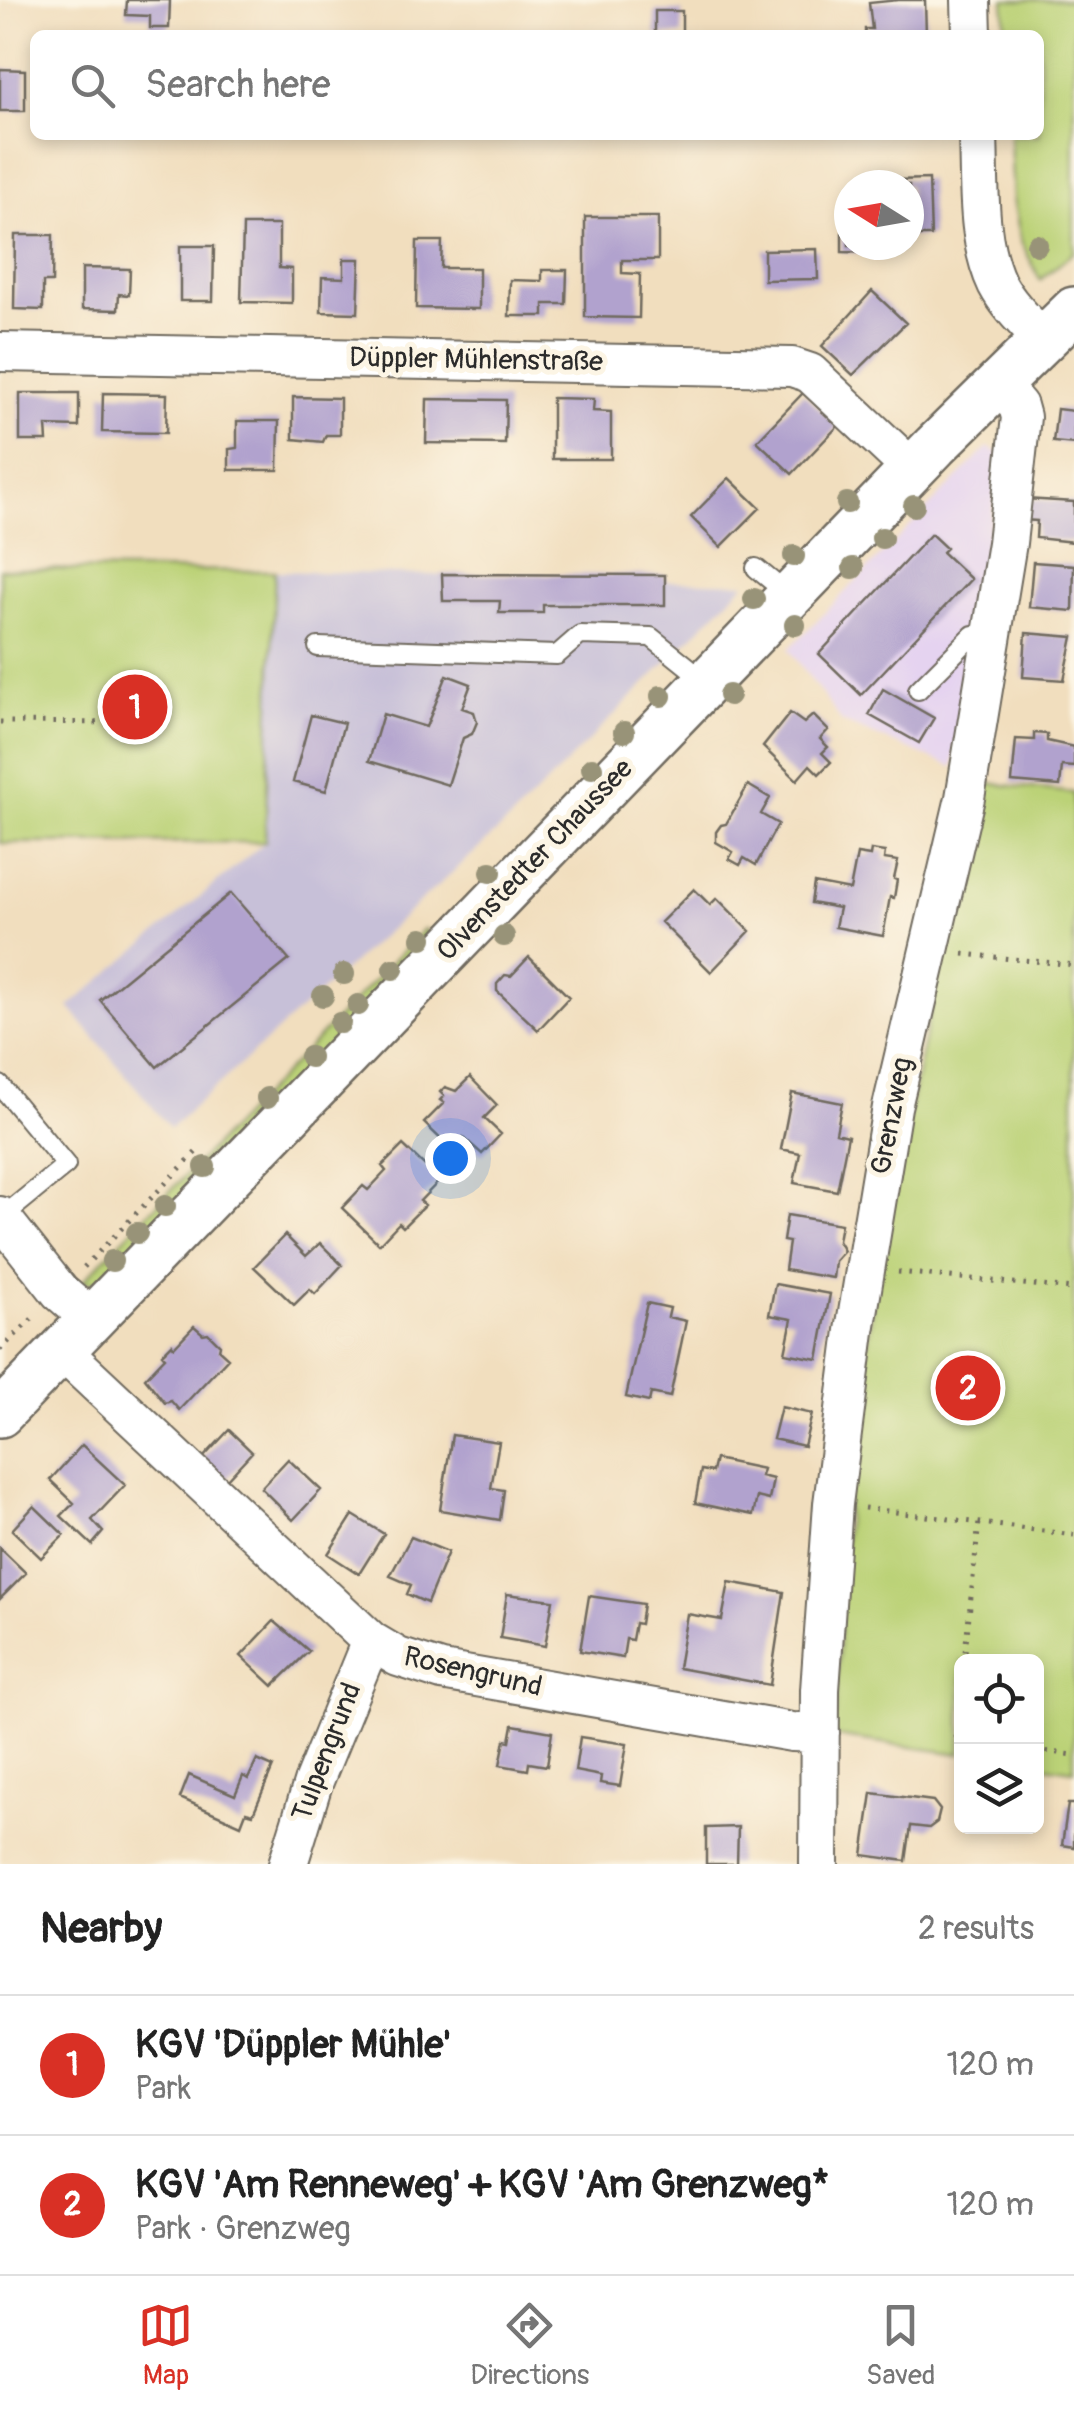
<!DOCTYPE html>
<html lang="en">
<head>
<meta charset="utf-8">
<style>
  :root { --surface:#fff; --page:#f2f2f2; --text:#222; --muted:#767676; --line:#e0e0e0; --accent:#d93025 }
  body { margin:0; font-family:Pangolin,sans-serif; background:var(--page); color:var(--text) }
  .controls { position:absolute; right:30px; bottom:30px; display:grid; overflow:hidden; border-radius:15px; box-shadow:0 5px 15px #0003 }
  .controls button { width:90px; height:90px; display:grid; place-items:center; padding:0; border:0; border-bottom:2px solid var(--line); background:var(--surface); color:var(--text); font:50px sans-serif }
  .compass { position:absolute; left:834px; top:170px; width:90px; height:90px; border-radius:50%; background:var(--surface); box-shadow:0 5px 15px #0003; rotate:281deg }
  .you { position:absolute; left:450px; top:1158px; width:35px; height:35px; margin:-25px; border:8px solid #fff; border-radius:50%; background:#1a73e8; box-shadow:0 0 0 15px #1a73e833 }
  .badge { display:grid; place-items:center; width:65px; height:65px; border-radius:50%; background:var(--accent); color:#fff; font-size:32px; font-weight:700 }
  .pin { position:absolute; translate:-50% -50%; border:5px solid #fff; box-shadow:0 2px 10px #0006 }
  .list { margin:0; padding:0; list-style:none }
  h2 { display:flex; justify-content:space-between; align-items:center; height:130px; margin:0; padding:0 40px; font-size:42px }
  h2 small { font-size:32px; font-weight:400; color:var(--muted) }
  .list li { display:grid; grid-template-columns:65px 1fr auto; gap:30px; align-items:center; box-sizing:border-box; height:140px; padding:0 40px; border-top:2px solid var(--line) }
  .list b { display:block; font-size:38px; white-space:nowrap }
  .list p { margin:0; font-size:32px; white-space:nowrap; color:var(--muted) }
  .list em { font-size:32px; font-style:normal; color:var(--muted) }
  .icon { flex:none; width:55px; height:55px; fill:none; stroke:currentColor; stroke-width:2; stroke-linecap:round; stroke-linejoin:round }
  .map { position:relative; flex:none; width:1074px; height:1864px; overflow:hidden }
  .search { position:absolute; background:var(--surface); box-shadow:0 5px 15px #0003; left:30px; right:30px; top:30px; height:110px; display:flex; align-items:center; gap:25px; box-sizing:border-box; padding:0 35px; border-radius:15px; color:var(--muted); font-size:38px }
  .sheet { height:410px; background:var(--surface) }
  nav { display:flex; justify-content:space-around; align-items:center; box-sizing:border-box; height:140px; border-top:2px solid var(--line); background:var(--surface); font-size:28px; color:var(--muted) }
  nav a { display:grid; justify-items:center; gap:5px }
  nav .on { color:var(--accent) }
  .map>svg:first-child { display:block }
</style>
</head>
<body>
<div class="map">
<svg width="1074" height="1864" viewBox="0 0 1074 1864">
  <rect width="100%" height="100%" fill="#fcf5e5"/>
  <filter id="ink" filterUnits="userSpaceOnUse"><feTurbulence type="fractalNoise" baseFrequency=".01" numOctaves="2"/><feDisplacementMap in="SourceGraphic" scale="20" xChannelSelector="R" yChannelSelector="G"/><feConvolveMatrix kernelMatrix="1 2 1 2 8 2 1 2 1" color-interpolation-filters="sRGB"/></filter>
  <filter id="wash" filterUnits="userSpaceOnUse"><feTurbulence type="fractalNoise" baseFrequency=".0048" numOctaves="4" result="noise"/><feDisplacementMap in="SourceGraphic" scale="40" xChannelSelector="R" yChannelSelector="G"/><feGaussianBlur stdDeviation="2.25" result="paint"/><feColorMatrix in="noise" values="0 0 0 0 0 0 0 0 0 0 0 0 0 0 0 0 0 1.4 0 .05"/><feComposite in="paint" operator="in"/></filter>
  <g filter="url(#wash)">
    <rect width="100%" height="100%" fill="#f1debe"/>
    <path fill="#e5d3f0" d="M 988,447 L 1001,454 L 953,767 L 842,722 L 789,649 Z"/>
    <path fill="#c7c0d8" d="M 275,571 L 745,583 L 509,821 L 170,1128 L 69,1007 L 265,842 Z"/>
    <path fill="#bbd277" stroke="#737e51" stroke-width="2.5" d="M 1004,0 L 1074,0 L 1074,252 L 1040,280 L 1021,241 L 1013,199 L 1010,135 L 1039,135 L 1039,35 L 1006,35 Z
      M 0,569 L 275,571 L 265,842 L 0,843 Z
      M 977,782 L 1074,793 L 1074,1770 L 1037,1765 L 1036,1662 L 962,1662 L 961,1754 L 834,1736 L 847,1506 L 877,1270 Z
      M 424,929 L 436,941 L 100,1282 L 81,1283 Z"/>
    <g id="blocks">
      <path fill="#b1a2ce" d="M 127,0 L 170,0 L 169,28 L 150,28 L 150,16 L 126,15 Z
        M 898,0 L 925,0 L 926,35 L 865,35 L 865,29 L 872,29 L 869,3 Z
        M 655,11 L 682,11 L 682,35 L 655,35 Z
        M 0,69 L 25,70 L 25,111 L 0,111 Z
        M 929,179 L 931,236 L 909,236 L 909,185 L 895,185 L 895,180 Z
        M 585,217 L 658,217 L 658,260 L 622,260 L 622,273 L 640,274 L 639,318 L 585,317 Z
        M 243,225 L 279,225 L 279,268 L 292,269 L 292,303 L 241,302 Z
        M 842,233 L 849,234 L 849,245 L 879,245 L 878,253 L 842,252 Z
        M 15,235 L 53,235 L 52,282 L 43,282 L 43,310 L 14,309 Z
        M 417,241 L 442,241 L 441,268 L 479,268 L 479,309 L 416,308 Z
        M 180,246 L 214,246 L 213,301 L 180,301 Z
        M 817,249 L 818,279 L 764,280 L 764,250 Z
        M 344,259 L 360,259 L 358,313 L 321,312 L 322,277 L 344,278 Z
        M 82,268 L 130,269 L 129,295 L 119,294 L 118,310 L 82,309 Z
        M 542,270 L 567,270 L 566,304 L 544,304 L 544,316 L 509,316 L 510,280 L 542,281 Z
        M 872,291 L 906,323 L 853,375 L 822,346 Z
        M 20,393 L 79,393 L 79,427 L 46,426 L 47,441 L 20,441 Z
        M 103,393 L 167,394 L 166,433 L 102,432 Z
        M 803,393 L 838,426 L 792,474 L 757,441 Z
        M 293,397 L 340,398 L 340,435 L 326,435 L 323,442 L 293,439 Z
        M 552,398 L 594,399 L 593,411 L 611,412 L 611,459 L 552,459 Z
        M 427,399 L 506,400 L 505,444 L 426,443 Z
        M 1057,409 L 1074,411 L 1074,444 L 1053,442 Z
        M 237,421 L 279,421 L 278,470 L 229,470 L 229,449 L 237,448 Z
        M 729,478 L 760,508 L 721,547 L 691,517 Z
        M 1025,499 L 1074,502 L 1074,542 L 1036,538 L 1037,521 L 1023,520 Z
        M 931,534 L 946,548 L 942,552 L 971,579 L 861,695 L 819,654 Z
        M 1033,562 L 1074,565 L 1073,611 L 1029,607 Z
        M 442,574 L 665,575 L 665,605 L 543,605 L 543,613 L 499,613 L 500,601 L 443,601 Z
        M 1026,633 L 1073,637 L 1064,680 L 1023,677 Z
        M 447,675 L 471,684 L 462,708 L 474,712 L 477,722 L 472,734 L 463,738 L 448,785 L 369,761 L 383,714 L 426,727 Z
        M 883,689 L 934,718 L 919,743 L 869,715 Z
        M 790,713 L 804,723 L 813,715 L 828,730 L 820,739 L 828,747 L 822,753 L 831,762 L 819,774 L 810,765 L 797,780 L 763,747 Z
        M 311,715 L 344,723 L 326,791 L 293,782 Z
        M 1034,733 L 1047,734 L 1047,741 L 1074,747 L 1074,767 L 1062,766 L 1060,786 L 1012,782 L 1016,739 L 1034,740 Z
        M 748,785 L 770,798 L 761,814 L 778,824 L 756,865 L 744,858 L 740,865 L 729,859 L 733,852 L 716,842 L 716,832 L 721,825 L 726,824 Z
        M 871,850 L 885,852 L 884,859 L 898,861 L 894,879 L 897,880 L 894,898 L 890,897 L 883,936 L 835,927 L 839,908 L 811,903 L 814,883 L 850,890 L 857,854 L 870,856 Z
        M 694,889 L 710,905 L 717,898 L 750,931 L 711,972 L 661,922 Z
        M 231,893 L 289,960 L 157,1067 L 100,1000 Z
        M 529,957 L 569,997 L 538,1030 L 497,991 L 497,984 L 505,975 L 511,976 Z
        M 470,1077 L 497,1105 L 484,1118 L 501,1134 L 482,1154 L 463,1137 L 451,1149 L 424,1123 L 444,1103 L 440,1100 L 444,1096 L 440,1092 L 445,1087 L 456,1091 Z
        M 792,1093 L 842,1103 L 836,1133 L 848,1136 L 837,1191 L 794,1183 L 800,1153 L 781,1149 Z
        M 403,1145 L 440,1180 L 420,1201 L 425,1205 L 403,1227 L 399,1223 L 379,1244 L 342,1208 L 363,1186 L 368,1190 L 386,1171 L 382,1166 Z
        M 787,1215 L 841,1224 L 838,1241 L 844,1251 L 835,1261 L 833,1278 L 785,1270 L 789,1242 L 783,1241 Z
        M 285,1235 L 306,1256 L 320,1243 L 342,1265 L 315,1294 L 310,1289 L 294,1305 L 254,1267 Z
        M 775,1284 L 830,1294 L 818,1359 L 785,1353 L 792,1319 L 769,1315 Z
        M 647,1303 L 670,1308 L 668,1317 L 686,1321 L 670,1397 L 651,1393 L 649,1402 L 626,1397 Z
        M 194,1326 L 203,1334 L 208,1333 L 220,1345 L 219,1350 L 228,1358 L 179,1410 L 171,1401 L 165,1403 L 145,1378 L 165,1357 L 162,1354 L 172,1344 L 174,1347 Z
        M 781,1407 L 812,1414 L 804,1446 L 773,1439 Z
        M 229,1430 L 252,1452 L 225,1481 L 202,1459 Z
        M 452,1435 L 499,1442 L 491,1488 L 504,1490 L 500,1520 L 440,1510 Z
        M 82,1445 L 125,1485 L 92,1520 L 103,1532 L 92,1545 L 61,1516 L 74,1503 L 50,1480 Z
        M 288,1459 L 321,1490 L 293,1520 L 261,1488 Z
        M 715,1459 L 763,1469 L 761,1476 L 773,1479 L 769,1500 L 757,1497 L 753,1515 L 695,1503 L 701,1470 L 712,1472 Z
        M 34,1506 L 64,1535 L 41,1558 L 12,1530 Z
        M 353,1515 L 384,1534 L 359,1574 L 328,1554 Z
        M 411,1537 L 448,1552 L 427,1603 L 407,1594 L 411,1585 L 390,1576 Z
        M 0,1548 L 26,1573 L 0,1599 Z
        M 729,1582 L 784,1592 L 770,1685 L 678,1668 L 687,1614 L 722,1620 Z
        M 507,1594 L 553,1600 L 545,1646 L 500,1638 Z
        M 589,1596 L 643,1604 L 640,1624 L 635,1623 L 632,1640 L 626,1639 L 623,1658 L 580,1651 Z
        M 274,1621 L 309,1651 L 273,1686 L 241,1656 Z
        M 513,1725 L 552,1732 L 547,1766 L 529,1763 L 528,1770 L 500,1765 L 505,1740 L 510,1741 Z
        M 580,1737 L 627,1744 L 620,1786 L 600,1783 L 601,1776 L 575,1771 Z
        M 257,1760 L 273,1767 L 253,1814 L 246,1812 L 241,1825 L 180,1798 L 189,1775 L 235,1795 L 243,1776 L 248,1779 Z
        M 872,1793 L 933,1801 L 940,1810 L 937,1822 L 929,1828 L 911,1826 L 906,1861 L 863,1855 Z
        M 1068,1804 L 1074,1804 L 1074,1847 L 1062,1845 Z
        M 738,1827 L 737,1864 L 706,1864 L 706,1828 Z"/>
    </g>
  </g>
  <g filter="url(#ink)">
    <use href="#blocks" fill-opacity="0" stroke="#706a5e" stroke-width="2.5"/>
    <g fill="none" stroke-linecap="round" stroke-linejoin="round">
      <defs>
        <path id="service" d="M 756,568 L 790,596
          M 318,647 L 557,655 L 580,635 L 651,637 L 707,682
          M 918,690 L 973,635 L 992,639
          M 0,1085 L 66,1165 L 1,1218"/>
        <path id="minor" d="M 971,0 L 972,35
          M 978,135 C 980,182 976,240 997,284 C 1008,305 1026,322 1042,339
          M 0,352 L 792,367 L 810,373 L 913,470
          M 0,1216 L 60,1292 L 91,1319
          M 61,1350 L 371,1641 L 398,1657 L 442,1671 L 792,1732 L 820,1733
          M 288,1864 L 313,1783 L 371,1641
          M 819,1864 L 820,1690 L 833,1504 L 855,1331 L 892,1107 L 965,798 L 1007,543 L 1021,417 L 1018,406 L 998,383"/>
        <path id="tertiary" d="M 0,1414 L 935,446 L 1074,310"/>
      </defs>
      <use href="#service" stroke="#706a5e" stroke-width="22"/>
      <use href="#minor" stroke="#706a5e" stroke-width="42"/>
      <use href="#tertiary" stroke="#706a5e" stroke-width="50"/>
      <path stroke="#706a5e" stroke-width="5" stroke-dasharray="2.5 8" stroke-linecap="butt" d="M 0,722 L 134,723
        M 963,954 L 1074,965
        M 84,1267 L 198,1150
        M 898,1272 L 1074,1289
        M 0,1350 L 37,1314
        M 864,1508 L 1074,1535
        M 964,1662 L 979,1522
        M 962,1683 L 956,1739 L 962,1740
        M 1036,1750 L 1074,1755"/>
      <use href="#service" stroke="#fff" stroke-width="18"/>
      <use href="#minor" stroke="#fff" stroke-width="38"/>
      <use href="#tertiary" stroke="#fff" stroke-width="45"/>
    </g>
    <g fill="#989378">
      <circle cx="1037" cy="245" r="11"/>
      <circle cx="847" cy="503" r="11"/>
      <circle cx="914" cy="506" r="11"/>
      <circle cx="882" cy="538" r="11"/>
      <circle cx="794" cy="556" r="11"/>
      <circle cx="853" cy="568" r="11"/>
      <circle cx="754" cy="599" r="11"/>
      <circle cx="795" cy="625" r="11"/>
      <circle cx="729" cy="695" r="11"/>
      <circle cx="661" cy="696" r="11"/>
      <circle cx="624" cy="732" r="11"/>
      <circle cx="592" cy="768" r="11"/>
      <circle cx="491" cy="872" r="11"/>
      <circle cx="504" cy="936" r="11"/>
      <circle cx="422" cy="938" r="11"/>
      <circle cx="393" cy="969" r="11"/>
      <circle cx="344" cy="974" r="11"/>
      <circle cx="323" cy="996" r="11"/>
      <circle cx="358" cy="1005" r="11"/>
      <circle cx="340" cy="1023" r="11"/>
      <circle cx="310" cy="1057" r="11"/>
      <circle cx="267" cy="1098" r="11"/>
      <circle cx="205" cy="1167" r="11"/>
      <circle cx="165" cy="1206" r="11"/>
      <circle cx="137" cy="1233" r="11"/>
      <circle cx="112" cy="1261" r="11"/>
    </g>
  </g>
  <g text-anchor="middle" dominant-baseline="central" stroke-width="10" stroke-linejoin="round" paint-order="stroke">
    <g font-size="28" fill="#2b2b2b" stroke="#fcf5e5">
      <text transform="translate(476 360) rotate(1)">Düppler Mühlenstraße</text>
      <text transform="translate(535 860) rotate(-46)">Olvenstedter Chaussee</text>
      <text transform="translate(892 1116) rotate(-79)">Grenzweg</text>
      <text transform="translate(473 1672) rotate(13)">Rosengrund</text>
      <text transform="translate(327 1752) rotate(-69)">Tulpengrund</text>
    </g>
  </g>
</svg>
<div class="controls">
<button><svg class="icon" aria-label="locate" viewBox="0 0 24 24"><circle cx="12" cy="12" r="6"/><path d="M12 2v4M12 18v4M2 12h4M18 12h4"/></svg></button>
<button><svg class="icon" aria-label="layers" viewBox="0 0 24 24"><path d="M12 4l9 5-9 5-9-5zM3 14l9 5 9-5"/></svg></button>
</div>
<svg class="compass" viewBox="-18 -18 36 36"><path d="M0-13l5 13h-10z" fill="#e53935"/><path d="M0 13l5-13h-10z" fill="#767676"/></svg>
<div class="you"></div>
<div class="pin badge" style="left:135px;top:707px">1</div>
<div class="pin badge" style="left:968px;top:1388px">2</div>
<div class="search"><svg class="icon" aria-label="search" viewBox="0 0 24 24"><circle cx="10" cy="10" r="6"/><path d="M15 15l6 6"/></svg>Search here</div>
</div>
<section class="sheet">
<h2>Nearby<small>2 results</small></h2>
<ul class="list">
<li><span class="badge">1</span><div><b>KGV 'Düppler Mühle'</b><p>Park</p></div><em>120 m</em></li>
<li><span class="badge">2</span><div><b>KGV 'Am Renneweg' + KGV 'Am Grenzweg*</b><p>Park · Grenzweg</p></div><em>120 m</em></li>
</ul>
</section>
<nav>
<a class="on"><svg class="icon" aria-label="map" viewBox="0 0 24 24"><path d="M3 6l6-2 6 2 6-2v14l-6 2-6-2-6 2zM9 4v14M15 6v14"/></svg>Map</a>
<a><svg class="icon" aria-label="directions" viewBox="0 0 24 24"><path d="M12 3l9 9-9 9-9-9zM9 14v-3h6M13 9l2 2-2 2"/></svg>Directions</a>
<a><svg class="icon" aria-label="saved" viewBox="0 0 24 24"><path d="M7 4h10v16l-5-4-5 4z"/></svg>Saved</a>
</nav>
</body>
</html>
